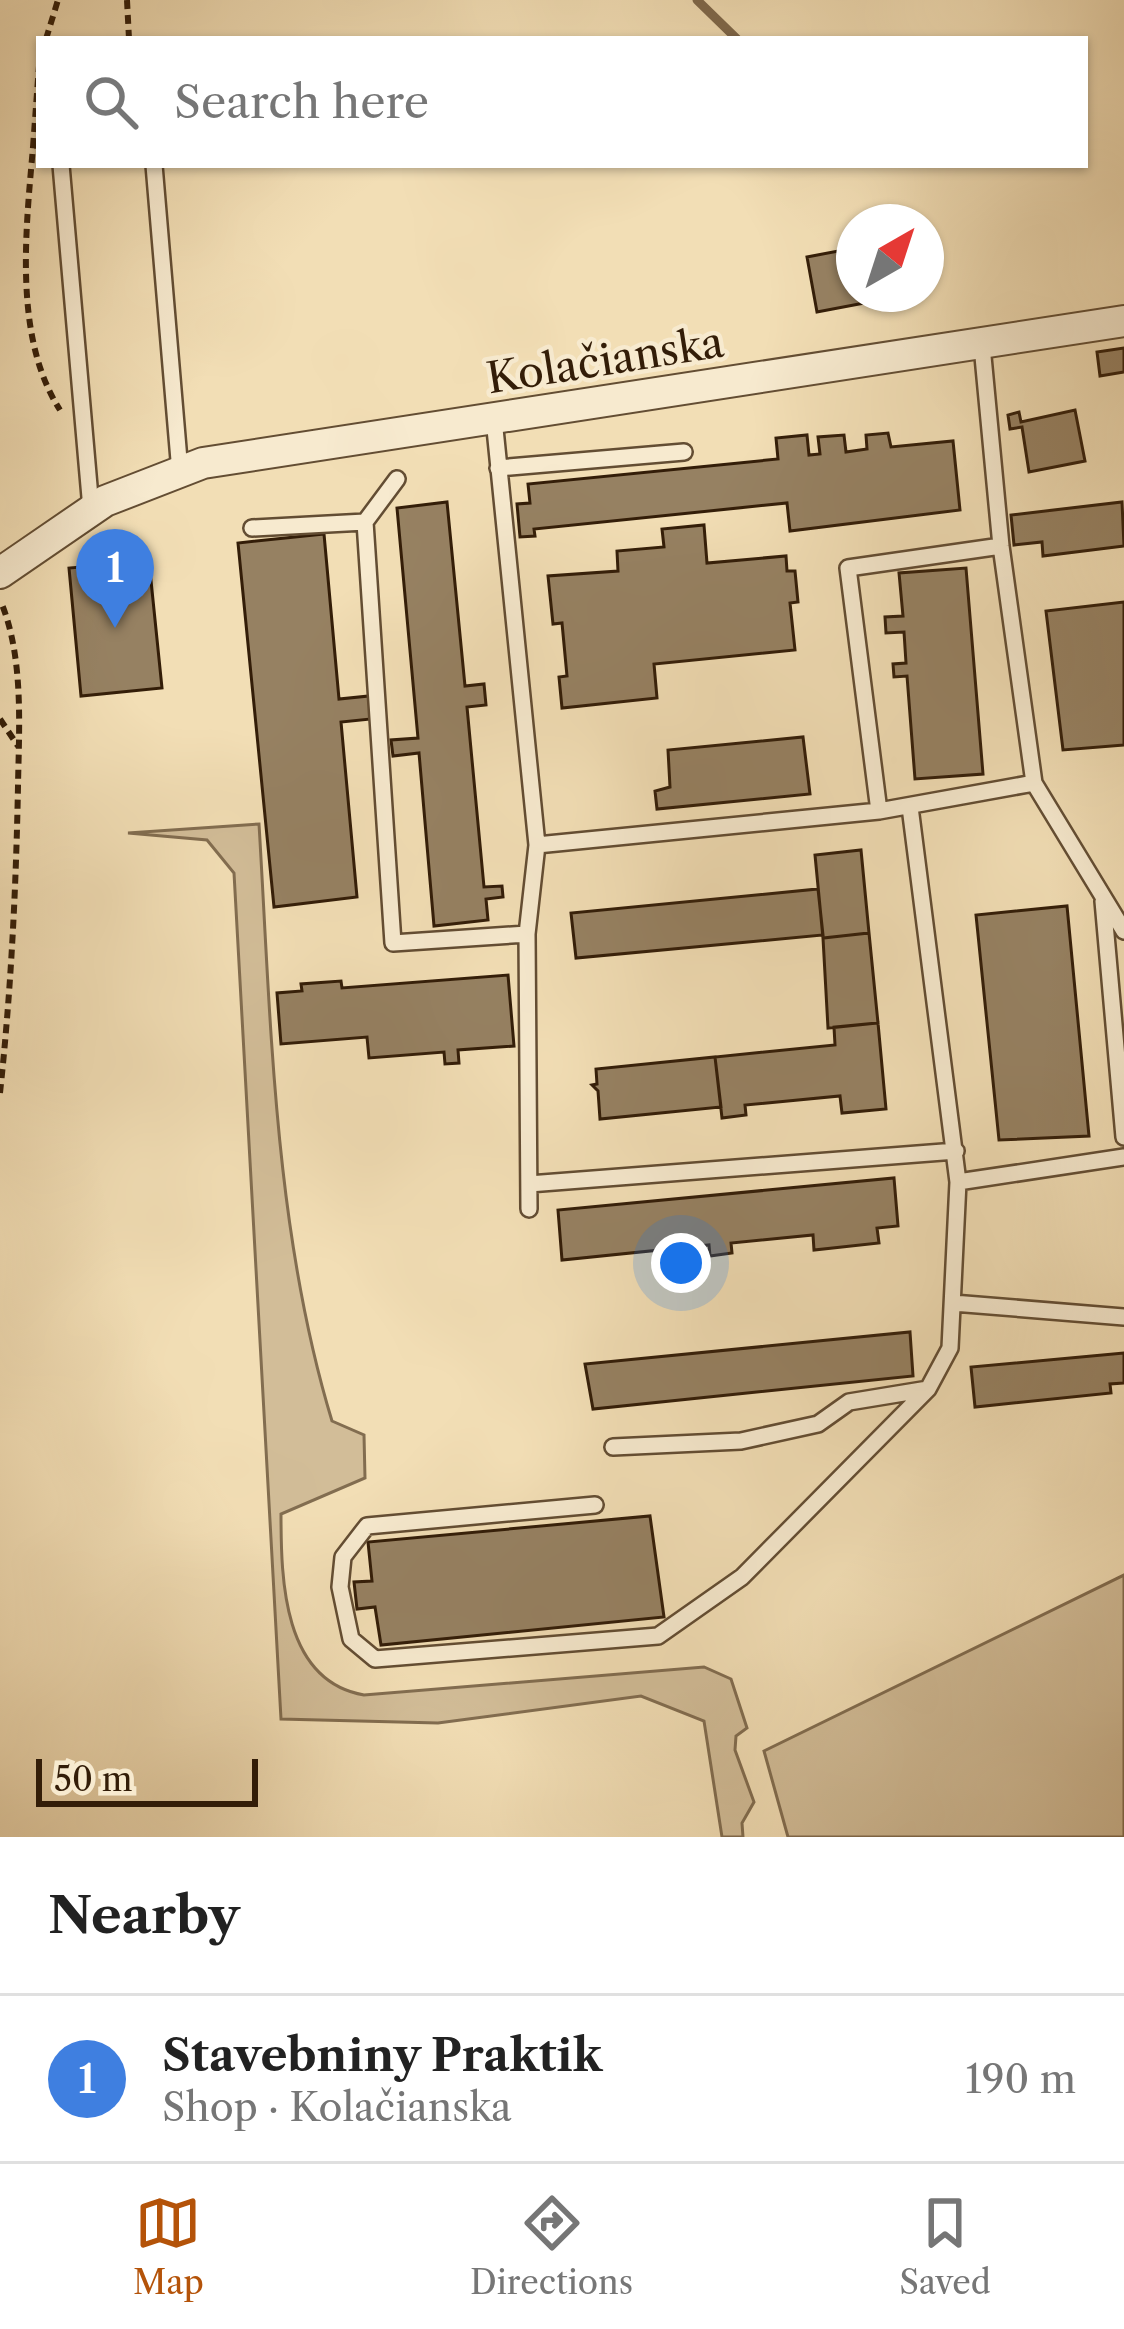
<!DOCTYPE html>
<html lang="en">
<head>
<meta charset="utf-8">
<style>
  :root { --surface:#fff; --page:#f6f6f6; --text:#222; --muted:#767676; --line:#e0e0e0; --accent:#b45309 }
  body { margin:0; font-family:"Libre Caslon Text",serif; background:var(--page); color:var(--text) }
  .compass { position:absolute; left:836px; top:204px; width:108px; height:108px; border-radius:50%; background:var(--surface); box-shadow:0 3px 9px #0004; rotate:39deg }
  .scale { position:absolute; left:36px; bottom:30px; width:222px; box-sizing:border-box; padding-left:12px; border:6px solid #331d08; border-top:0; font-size:33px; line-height:42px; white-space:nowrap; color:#331d08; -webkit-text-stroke:9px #f7eacf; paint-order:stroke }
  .you { position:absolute; left:681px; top:1263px; width:42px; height:42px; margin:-30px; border:9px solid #fff; border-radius:50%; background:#1a73e8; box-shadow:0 0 0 18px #1a73e833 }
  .badge { display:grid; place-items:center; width:78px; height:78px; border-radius:50%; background:var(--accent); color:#fff; font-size:39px; font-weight:700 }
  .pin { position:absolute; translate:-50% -99px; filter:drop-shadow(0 3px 6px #0008) }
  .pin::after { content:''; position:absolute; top:63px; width:42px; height:36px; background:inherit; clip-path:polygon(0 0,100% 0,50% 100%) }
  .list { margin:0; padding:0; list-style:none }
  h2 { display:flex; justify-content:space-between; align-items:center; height:156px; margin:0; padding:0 48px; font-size:51px }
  h2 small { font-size:39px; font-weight:400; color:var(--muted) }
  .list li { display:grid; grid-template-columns:78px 1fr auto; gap:36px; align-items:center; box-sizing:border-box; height:168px; padding:0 48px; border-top:3px solid var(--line) }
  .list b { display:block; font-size:45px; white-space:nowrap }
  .list p { margin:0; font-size:39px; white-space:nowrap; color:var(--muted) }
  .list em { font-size:39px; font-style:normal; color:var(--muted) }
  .icon { flex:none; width:66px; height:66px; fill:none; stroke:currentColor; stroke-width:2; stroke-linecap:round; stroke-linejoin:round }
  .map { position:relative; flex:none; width:1124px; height:1837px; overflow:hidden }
  .search { position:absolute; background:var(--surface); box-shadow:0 3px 9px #0004; left:36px; right:36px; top:36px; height:132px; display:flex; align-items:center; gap:30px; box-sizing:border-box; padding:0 42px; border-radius:0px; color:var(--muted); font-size:45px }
  .sheet { height:324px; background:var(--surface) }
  nav { display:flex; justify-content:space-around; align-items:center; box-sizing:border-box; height:168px; border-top:3px solid var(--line); background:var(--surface); font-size:33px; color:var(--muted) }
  nav a { display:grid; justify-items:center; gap:6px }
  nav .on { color:var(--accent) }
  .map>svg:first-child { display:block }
</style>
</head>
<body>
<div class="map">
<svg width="1124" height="1837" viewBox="0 0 1124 1837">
  <rect width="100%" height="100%" fill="#f2deb5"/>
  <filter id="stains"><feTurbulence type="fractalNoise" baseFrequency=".00167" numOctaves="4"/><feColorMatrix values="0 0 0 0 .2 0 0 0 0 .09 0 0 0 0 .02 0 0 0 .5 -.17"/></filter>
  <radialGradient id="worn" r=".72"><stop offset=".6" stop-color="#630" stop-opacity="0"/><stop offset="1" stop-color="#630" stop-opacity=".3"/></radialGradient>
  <path fill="#d2bd98" stroke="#826d50" stroke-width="3" d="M 259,824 C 271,1022 274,1230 332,1421 L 364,1435 L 365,1478 L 281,1514 C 281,1580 283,1681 364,1695 L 704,1667 L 731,1679 L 747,1728 L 736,1736 L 735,1750 L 754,1802 L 742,1823 L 743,1837 L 722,1837 L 704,1721 L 641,1696 L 438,1723 L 281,1719 L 234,873 L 207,840 L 128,833 Z
    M 1124,1575 L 1124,1837 L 788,1837 L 764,1751 Z"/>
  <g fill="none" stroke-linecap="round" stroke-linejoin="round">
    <path stroke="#7f694c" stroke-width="9" d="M 697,0 L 737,39"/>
  </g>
  <path fill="#968162" stroke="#331d08" stroke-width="3" d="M 854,248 L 854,294 L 879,294 L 880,300 L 817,312 L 807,257 Z
    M 1124,348 L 1124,372 L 1100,376 L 1097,352 Z
    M 1075,410 L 1085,461 L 1029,472 L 1022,427 L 1010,429 L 1008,415 L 1019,412 L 1021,422 Z
    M 888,433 L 891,447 L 953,441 L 960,510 L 790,531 L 787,503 L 534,529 L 535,536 L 520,537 L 517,504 L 530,503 L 528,484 L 778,459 L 776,438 L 807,435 L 809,455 L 820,454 L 818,437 L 844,435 L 846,452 L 867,449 L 866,435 Z
    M 447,502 L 465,686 L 484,684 L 486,705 L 467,707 L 484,887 L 502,886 L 503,897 L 486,899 L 488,920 L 434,926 L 419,753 L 393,756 L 391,740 L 418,738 L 397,508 Z
    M 1122,502 L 1124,546 L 1043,556 L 1042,542 L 1014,545 L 1011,515 Z
    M 704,525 L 707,563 L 786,556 L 787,571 L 795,571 L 798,602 L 790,603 L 795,650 L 654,664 L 657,698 L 562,708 L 559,677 L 567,676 L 562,623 L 553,624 L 548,576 L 618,571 L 617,551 L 664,547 L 662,529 Z
    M 324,534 L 339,699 L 369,696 L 371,719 L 341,722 L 357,897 L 274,907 L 238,543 Z
    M 149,561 L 162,688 L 81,696 L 69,568 Z
    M 966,568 L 983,774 L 915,779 L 907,676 L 894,677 L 893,664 L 906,663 L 904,632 L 886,633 L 885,617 L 903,616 L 899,573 Z
    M 1124,602 L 1124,745 L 1063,750 L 1046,611 Z
    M 803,737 L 810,794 L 657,809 L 655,791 L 670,787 L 668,750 Z
    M 861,850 L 869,933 L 823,938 L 815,855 Z
    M 818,889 L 823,935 L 576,958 L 571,913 Z
    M 1067,906 L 1089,1136 L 999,1140 L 976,915 Z
    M 869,933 L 878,1023 L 828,1028 L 823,938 Z
    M 508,975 L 514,1046 L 458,1050 L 459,1063 L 445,1064 L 444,1052 L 369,1058 L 367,1037 L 281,1044 L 277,993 L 302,991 L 301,984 L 341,981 L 342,988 Z
    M 878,1023 L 886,1109 L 842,1113 L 840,1096 L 745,1105 L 746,1115 L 722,1118 L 715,1057 L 835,1045 L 834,1027 Z
    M 715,1057 L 721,1107 L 600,1119 L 598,1091 L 592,1085 L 597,1084 L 596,1069 Z
    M 894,1178 L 898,1226 L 877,1228 L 879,1243 L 814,1250 L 813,1235 L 731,1243 L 732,1253 L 710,1256 L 709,1245 L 562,1260 L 558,1210 Z
    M 910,1332 L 913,1376 L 593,1409 L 585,1364 Z
    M 1124,1353 L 1124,1383 L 1110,1384 L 1111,1393 L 975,1407 L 971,1367 Z
    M 650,1516 L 664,1617 L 381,1645 L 375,1607 L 357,1609 L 354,1582 L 372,1581 L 368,1542 Z"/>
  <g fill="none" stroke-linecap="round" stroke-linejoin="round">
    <defs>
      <path id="lane" d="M 61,165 L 91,509
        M 154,165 L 180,472
        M 982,346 L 1001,546 L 1034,783 L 1124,931
        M 494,419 L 537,845
        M 498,468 L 684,452
        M 397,479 L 365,522 L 393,943 L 527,934
        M 252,528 L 365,522
        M 879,811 L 848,568 L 1001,546
        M 1103,901 L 1124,1137
        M 958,1182 L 1124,1157
        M 529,1184 L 956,1151
        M 529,1209 L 527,934 L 537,845 L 879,811 L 1034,783
        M 953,1303 L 1124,1317
        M 613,1447 L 741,1441 L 818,1424 L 849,1402 L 928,1389
        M 595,1505 L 367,1526 L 343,1557 L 340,1587 L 351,1639 L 375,1659 L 658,1636 L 742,1577 L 928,1389 L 950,1348 L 958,1182 L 910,807"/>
      <path id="street" d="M 0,573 L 105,501 L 203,463 L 1124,321"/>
    </defs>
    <use href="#lane" stroke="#634d33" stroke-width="20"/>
    <use href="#street" stroke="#634d33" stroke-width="34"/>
    <path stroke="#331d08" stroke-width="6" stroke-dasharray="9 6" stroke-linecap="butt" d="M 127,0 L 129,39
      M 46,39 L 58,0
      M 39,142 L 33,147 C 26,229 13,337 60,410
      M 33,147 L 39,66
      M 0,719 L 18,746
      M 0,1093 C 11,991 16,890 18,786 C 19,727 24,658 1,602"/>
    <use href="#lane" stroke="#f7eacf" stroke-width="15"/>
    <use href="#street" stroke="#f7eacf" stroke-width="30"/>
  </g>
  <g text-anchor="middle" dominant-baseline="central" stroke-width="9" stroke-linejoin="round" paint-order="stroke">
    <g font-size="42" fill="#331d08" stroke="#f7eacf">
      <text transform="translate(605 360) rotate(-9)">Kolačianska</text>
    </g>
  </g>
  <rect width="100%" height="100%" filter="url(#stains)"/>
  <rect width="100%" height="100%" fill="url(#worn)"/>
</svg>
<svg class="compass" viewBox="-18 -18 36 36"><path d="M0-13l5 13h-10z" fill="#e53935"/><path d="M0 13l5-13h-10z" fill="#767676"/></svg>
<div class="scale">50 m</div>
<div class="you"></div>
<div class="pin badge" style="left:115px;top:628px;background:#3f7fe0">1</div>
<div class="search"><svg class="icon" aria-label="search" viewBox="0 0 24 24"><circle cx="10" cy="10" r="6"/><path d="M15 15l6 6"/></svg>Search here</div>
</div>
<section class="sheet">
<h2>Nearby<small></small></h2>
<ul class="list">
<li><span class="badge" style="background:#3f7fe0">1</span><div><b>Stavebniny Praktik</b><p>Shop · Kolačianska</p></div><em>190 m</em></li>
</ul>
</section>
<nav>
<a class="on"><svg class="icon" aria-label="map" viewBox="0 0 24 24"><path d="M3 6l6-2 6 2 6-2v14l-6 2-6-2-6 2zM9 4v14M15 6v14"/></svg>Map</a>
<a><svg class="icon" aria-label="directions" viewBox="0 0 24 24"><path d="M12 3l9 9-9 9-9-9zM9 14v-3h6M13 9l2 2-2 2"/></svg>Directions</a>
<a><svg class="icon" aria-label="saved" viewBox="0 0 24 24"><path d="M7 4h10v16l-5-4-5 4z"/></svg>Saved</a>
</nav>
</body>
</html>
